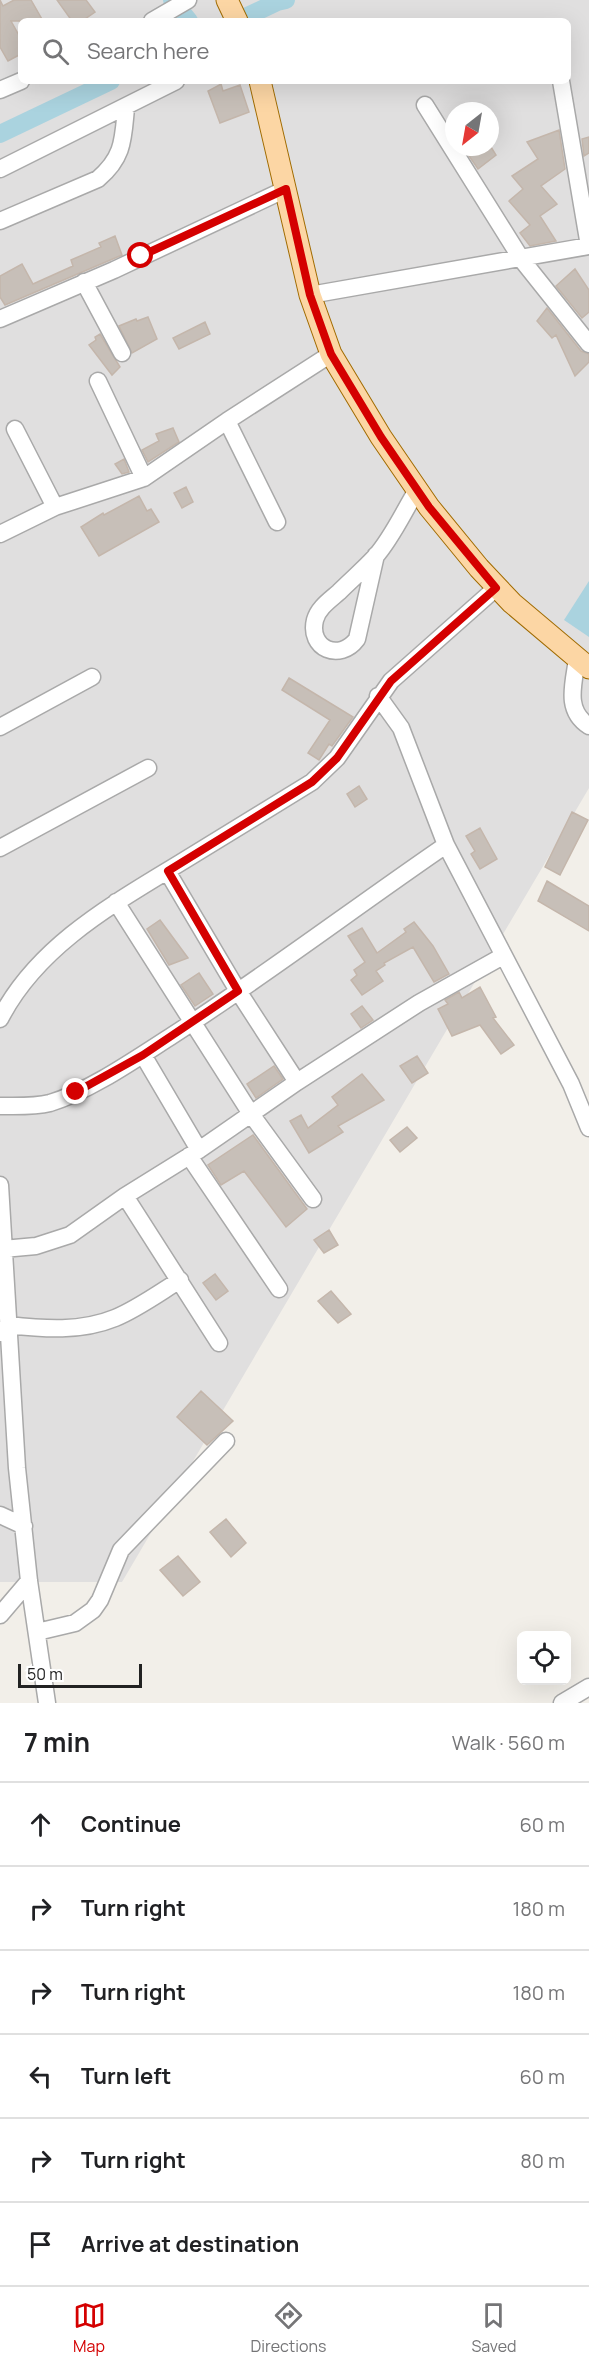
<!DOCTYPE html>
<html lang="en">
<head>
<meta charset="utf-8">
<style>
  :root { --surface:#fff; --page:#f6f6f6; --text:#202124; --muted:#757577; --line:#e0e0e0; --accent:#d40000 }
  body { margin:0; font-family:Manrope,sans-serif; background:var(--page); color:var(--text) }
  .controls { position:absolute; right:18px; bottom:18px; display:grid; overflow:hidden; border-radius:9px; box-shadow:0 6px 24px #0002 }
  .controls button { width:54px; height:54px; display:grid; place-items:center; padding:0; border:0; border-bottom:2px solid var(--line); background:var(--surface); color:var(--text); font:30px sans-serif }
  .compass { position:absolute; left:445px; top:102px; width:54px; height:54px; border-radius:50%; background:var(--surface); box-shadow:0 6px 24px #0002; rotate:211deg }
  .scale { position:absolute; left:18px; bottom:15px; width:124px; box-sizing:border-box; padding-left:6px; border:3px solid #222; border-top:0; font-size:16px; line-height:21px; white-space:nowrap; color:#222; -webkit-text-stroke:4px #fff; paint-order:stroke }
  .stop { position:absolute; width:18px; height:18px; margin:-14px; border:4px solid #d40000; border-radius:50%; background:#fff }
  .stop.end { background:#d40000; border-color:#fff; box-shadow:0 2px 6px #0008 }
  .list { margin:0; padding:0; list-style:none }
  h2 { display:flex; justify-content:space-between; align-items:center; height:78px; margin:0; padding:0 24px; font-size:26px }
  h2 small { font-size:20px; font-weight:400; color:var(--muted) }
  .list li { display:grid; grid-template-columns:39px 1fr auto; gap:18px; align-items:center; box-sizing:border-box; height:84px; padding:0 24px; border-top:2px solid var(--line) }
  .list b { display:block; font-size:22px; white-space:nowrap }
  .list em { font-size:20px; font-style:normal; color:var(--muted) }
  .icon { flex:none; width:33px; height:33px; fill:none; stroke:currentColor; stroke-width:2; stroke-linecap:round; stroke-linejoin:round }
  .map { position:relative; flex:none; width:589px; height:1703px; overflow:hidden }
  .search { position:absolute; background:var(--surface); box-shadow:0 6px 24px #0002; left:18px; right:18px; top:18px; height:66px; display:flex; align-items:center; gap:15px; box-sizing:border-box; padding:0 21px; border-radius:9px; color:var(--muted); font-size:22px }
  .sheet { height:582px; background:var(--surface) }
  nav { display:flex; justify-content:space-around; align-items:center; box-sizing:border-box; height:84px; border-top:2px solid var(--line); background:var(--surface); font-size:16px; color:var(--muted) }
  nav a { display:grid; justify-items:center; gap:3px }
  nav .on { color:var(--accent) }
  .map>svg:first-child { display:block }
</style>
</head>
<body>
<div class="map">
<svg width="589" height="1703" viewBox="0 0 589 1703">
  <rect width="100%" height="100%" fill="#f2efe9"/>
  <path fill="#e0dfdf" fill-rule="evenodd" d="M 0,0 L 589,0 L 589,788 L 122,1582 L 0,1582 ZM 21,21 L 568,21 L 568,81 L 21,81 ZM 454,111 L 490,111 L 490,147 L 454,147 Z"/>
  <path fill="#aad3df" d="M 589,581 L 589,637 L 564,620 Z"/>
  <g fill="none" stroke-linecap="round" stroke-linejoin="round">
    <path stroke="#aad3df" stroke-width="18" d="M 172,0 L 189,21
      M 237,21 L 277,2 L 286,0
      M 0,134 L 111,81"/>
  </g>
  <path fill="#c7bfb8" stroke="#c4b6ab" stroke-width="1.5" d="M 0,0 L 3,6 L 14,0 L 31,0 L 43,21 L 11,21 L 21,39 L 21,54 L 8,61 L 0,47 Z
    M 57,0 L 86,0 L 95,12 L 82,21 L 72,21 Z
    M 221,84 L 223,91 L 240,85 L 249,112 L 220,123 L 208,91 Z
    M 559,130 L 565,169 L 541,186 L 557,204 L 540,216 L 556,241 L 530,246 L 520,233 L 530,225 L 509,201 L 523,189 L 512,176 L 538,159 L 527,142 Z
    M 589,137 L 589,153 L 584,156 L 582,139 Z
    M 475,147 L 491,147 L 496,155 L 478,169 L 467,153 Z
    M 115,236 L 122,255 L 5,305 L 0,297 L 0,276 L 22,264 L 33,284 L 73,266 L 71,260 L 101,247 L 99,243 Z
    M 575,269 L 589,290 L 589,312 L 582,318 L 556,286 Z
    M 547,308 L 581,351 L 589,354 L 589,362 L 575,376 L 556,335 L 552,338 L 537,321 Z
    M 148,317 L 157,339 L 132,353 L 119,326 L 136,319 L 137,321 Z
    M 205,322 L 210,334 L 179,349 L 173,338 Z
    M 100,334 L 120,367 L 112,375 L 89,345 L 96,340 L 95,337 Z
    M 173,428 L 179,442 L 148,462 L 142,450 L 159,441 L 156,434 Z
    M 124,459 L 129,472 L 122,474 L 115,464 Z
    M 186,487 L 193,502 L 182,508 L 174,493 Z
    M 139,496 L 147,511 L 151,509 L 159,522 L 99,556 L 81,527 L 103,513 L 104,515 Z
    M 289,678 L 353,717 L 332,746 L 329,744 L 319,760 L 308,753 L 330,720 L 282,690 Z
    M 359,786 L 367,799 L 355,807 L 347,794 Z
    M 572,812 L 588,820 L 560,875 L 545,867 Z
    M 480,828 L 497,859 L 480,869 L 471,854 L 475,851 L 466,836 Z
    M 547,881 L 589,906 L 589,931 L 538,901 Z
    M 160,920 L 188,958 L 169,965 L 147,929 Z
    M 414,922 L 433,946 L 449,974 L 434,982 L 413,947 L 384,963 L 385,965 L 376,971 L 383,981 L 362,995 L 351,980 L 357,975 L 354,970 L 365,962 L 348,936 L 362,928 L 377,953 L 406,932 L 404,929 Z
    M 199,973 L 213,994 L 195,1006 L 181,985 Z
    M 480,987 L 496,1017 L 493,1018 L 514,1045 L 501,1054 L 480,1025 L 452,1036 L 438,1009 L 448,1004 L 445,1000 L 459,992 L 462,998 Z
    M 362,1006 L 373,1020 L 361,1028 L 351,1014 Z
    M 417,1056 L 428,1073 L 412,1083 L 400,1066 Z
    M 274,1066 L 283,1079 L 256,1098 L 247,1084 Z
    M 362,1074 L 384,1100 L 338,1126 L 343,1132 L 309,1153 L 290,1121 L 301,1115 L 308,1128 L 338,1105 L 332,1097 Z
    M 407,1127 L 417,1138 L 400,1152 L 390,1140 Z
    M 253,1135 L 307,1209 L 286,1227 L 244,1171 L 221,1185 L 208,1165 Z
    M 329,1230 L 338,1245 L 324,1253 L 314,1240 Z
    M 215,1274 L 228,1291 L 216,1300 L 203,1283 Z
    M 331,1291 L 351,1314 L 338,1323 L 318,1301 Z
    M 201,1391 L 233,1421 L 207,1445 L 177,1417 Z
    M 226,1519 L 246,1543 L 231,1557 L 210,1532 Z
    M 178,1556 L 200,1582 L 183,1596 L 160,1570 Z"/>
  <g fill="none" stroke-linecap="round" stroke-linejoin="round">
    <defs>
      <path id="minor" d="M 152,21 L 188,0
        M 561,81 L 589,246
        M 0,90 L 21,81
        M 425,105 L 522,260 L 589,344
        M 0,169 L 176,81
        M 0,221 L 98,179 C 124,157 123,139 126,108
        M 84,282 L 122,353
        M 310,295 L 589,246
        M 0,319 L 114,270 L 286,189
        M 98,381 L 144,478
        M 227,421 L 277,522
        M 15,429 L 55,507
        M 0,534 L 55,507 L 144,478 L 227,421 L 331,354
        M 376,555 L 357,639 C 340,662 308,649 315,620 C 318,608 330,600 339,592 C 351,580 364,569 375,557 C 392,538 404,511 417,490
        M 577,659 C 574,683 564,710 589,726
        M 378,696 L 401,728 L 446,845 L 571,1084 L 589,1128
        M 0,727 L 92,677
        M 0,848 L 148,768
        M 167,871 L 238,991 L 297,1082
        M 116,902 L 251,1114 L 313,1199
        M 0,1019 C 37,946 113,904 180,863 C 224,836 268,809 312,782 L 337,758 L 391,681 L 496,588
        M 143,1055 L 199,1150
        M 0,1106 C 17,1106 34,1107 50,1103 C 90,1091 137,1058 173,1035 C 266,975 354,908 446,845
        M 189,1156 L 279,1289
        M 0,1185 L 17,1468 L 29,1581 L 47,1703
        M 125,1196 L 219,1343
        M 3,1249 L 36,1246 L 70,1235 L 125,1196 L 199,1150 L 297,1082 L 419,1003 L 503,956
        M 1,1333 L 8,1325 C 44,1329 81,1332 115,1318 C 137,1309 159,1293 180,1280
        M 0,1515 L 24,1526
        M 0,1615 L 29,1581
        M 37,1632 L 75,1623 L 93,1610 L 100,1600 L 121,1550 L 226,1441
        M 562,1703 L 589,1687"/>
      <path id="major" d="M 227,0 L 237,21
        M 260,81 L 310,295 L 331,354 L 381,437 L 429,507 L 479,568 L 512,603 L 589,668"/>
    </defs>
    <use href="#minor" stroke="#a9a9a9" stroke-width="19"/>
    <use href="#major" stroke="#a06b00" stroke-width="23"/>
    <use href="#minor" stroke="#fff" stroke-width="16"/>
    <use href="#major" stroke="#fcd6a4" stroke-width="21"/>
  </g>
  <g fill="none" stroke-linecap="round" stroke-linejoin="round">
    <path stroke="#d40000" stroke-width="8" d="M 76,1092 L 143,1055 L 238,991 L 168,871 L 312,782 L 337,758 L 391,681 L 496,588 L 429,507 L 381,437 L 331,354 L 310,295 L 286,189 L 141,256"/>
  </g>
</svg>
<div class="controls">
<button><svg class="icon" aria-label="locate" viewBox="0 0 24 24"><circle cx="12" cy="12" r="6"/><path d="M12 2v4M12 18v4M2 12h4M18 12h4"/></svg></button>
</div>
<svg class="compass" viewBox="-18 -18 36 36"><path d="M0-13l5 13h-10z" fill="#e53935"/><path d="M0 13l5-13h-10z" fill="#757577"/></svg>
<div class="scale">50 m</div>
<div class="stop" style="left:141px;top:256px"></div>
<div class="stop end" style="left:76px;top:1092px"></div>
<div class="search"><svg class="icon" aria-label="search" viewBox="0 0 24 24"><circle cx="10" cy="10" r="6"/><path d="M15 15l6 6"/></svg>Search here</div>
</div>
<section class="sheet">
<h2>7 min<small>Walk · 560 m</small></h2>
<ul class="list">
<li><svg class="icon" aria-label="ahead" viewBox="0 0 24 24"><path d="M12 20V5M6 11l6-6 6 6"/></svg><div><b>Continue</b></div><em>60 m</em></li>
<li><svg class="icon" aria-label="right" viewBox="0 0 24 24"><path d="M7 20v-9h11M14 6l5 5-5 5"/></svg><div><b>Turn right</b></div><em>180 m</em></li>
<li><svg class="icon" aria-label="right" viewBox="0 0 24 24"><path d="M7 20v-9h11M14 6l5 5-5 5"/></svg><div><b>Turn right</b></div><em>180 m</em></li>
<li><svg class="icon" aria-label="left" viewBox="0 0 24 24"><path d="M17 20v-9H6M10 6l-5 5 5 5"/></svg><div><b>Turn left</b></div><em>60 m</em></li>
<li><svg class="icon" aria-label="right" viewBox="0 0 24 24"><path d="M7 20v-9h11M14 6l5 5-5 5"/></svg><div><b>Turn right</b></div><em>80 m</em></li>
<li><svg class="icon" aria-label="arrive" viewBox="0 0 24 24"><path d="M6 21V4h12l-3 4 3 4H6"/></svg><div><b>Arrive at destination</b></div></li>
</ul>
</section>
<nav>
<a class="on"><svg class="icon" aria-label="map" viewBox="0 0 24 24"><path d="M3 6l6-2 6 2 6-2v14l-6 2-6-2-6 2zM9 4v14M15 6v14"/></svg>Map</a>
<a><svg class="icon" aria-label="directions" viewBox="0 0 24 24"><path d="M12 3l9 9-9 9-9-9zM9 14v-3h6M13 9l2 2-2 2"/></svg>Directions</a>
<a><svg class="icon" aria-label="saved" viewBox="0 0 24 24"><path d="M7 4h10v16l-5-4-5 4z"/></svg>Saved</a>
</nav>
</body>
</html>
